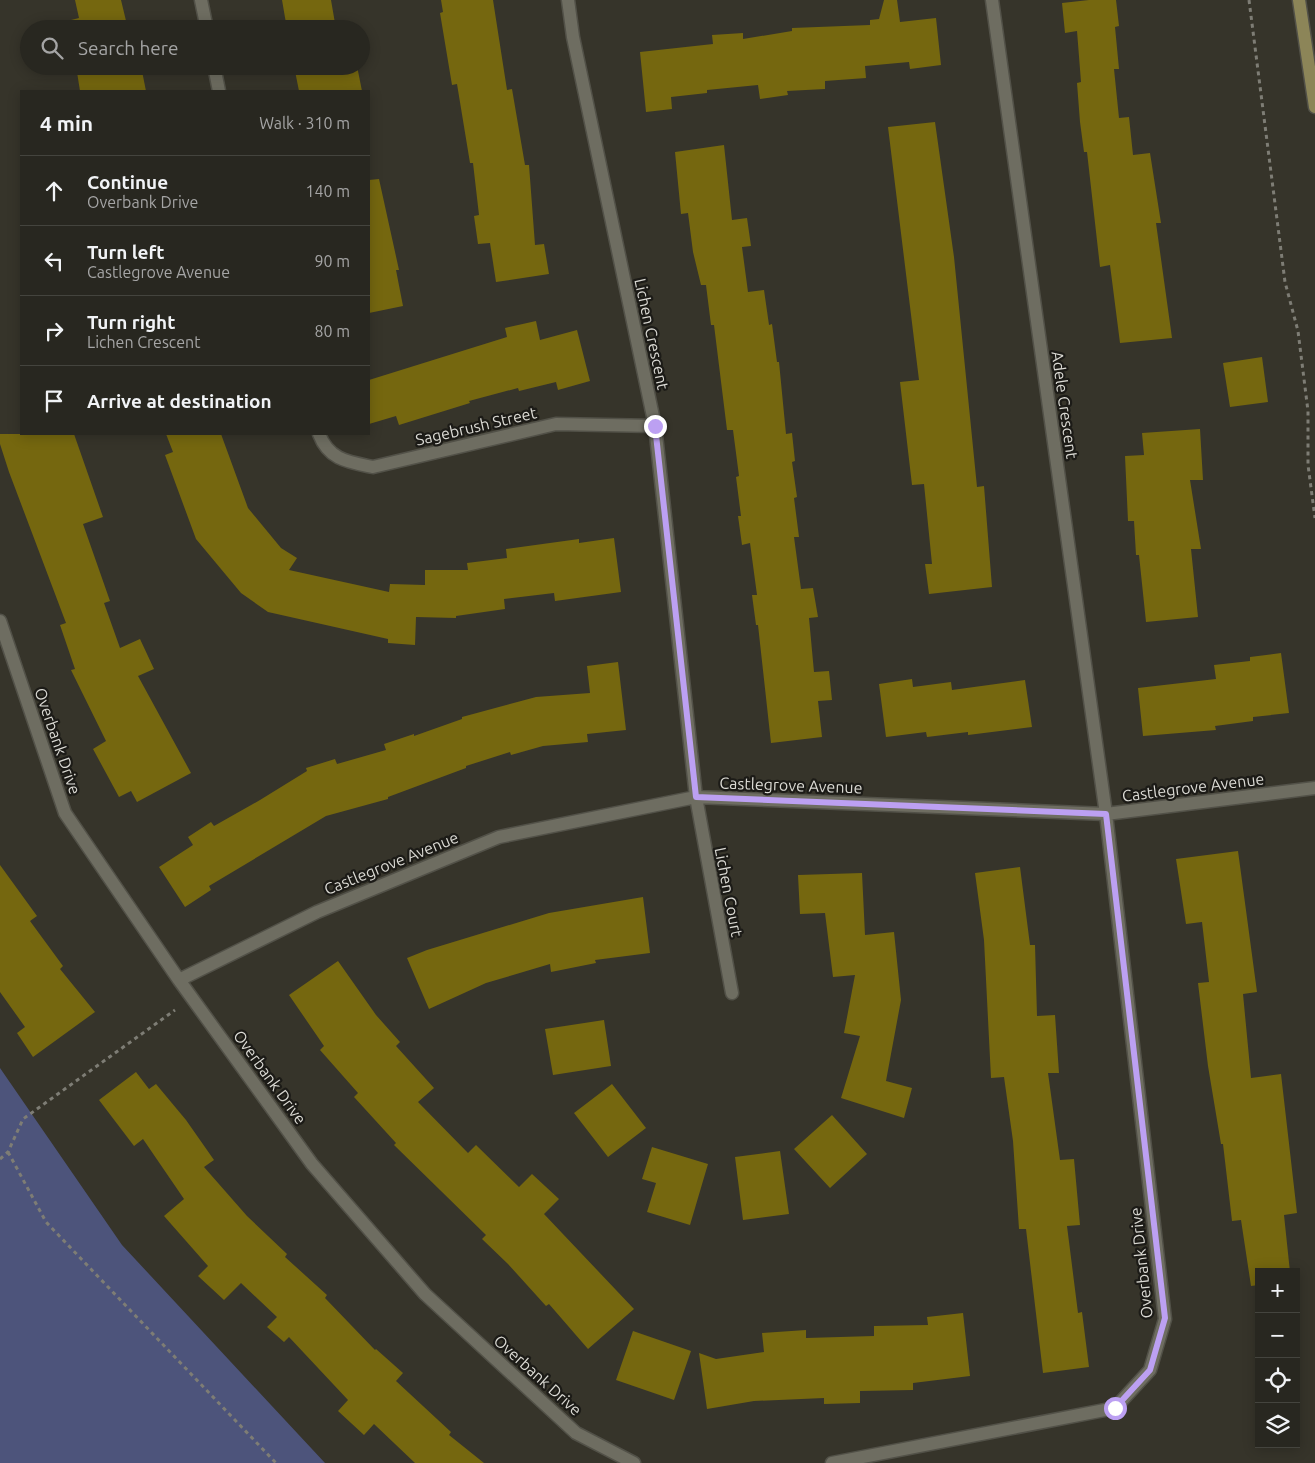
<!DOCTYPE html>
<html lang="en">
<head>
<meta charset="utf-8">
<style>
  :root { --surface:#282720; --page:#302f29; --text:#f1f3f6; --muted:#a5a5a5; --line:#44443e }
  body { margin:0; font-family:Ubuntu,sans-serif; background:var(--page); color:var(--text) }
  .controls { position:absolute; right:15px; bottom:15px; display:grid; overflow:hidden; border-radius:0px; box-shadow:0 2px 12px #0003 }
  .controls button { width:45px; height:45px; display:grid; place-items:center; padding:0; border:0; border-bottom:1px solid var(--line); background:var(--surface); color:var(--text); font:25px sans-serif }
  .stop { position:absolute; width:15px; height:15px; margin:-11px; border:4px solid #bca0f2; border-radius:50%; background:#fff }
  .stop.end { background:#bca0f2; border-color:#fff; box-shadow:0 1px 5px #0008 }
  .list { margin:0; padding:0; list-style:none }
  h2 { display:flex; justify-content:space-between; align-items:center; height:65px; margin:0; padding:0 20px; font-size:21px }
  h2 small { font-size:16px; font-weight:400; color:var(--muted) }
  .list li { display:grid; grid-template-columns:32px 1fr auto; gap:15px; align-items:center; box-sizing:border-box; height:70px; padding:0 20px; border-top:1px solid var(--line) }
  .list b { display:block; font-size:19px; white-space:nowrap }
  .list p { margin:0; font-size:16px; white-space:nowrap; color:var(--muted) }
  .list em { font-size:16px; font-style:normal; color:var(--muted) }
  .icon { flex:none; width:28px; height:28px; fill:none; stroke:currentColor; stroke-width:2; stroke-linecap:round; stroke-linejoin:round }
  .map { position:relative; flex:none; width:1315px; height:1463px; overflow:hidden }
  .search { position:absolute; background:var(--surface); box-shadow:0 2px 12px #0003; left:20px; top:20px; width:350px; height:55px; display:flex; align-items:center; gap:12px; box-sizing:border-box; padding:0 18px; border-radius:28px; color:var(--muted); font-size:19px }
  .panel { position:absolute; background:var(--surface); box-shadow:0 2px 12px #0003; left:20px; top:90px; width:350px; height:345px; border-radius:0px }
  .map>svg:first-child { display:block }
</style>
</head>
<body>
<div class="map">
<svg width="1315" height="1463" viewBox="0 0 1315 1463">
  <rect width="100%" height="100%" fill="#36342a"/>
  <path fill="#4d547b" d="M 0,1068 L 122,1245 L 325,1463 L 0,1463 Z"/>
  <path fill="#75670f" d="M 75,0 L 121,0 L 128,29 L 73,29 L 71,20 L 79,18 Z
    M 282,0 L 331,0 L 336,29 L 287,29 Z
    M 441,0 L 493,0 L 507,90 L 512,89 L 525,165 L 529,165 L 535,245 L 544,244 L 549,274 L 496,282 L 490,243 L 478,244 L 474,216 L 479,215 L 473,163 L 470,163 L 457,84 L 452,85 L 440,13 L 443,12 Z
    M 884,0 L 897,0 L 900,22 L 936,18 L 941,65 L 910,69 L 909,62 L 865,66 L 866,78 L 825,81 L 825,89 L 787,91 L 788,95 L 760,99 L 758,85 L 707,90 L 707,93 L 671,97 L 672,109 L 646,112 L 640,52 L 713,44 L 712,35 L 743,33 L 743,39 L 792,31 L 792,28 L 870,25 L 870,20 L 879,19 Z
    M 1089,0 L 1116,0 L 1119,26 L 1115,27 L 1119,69 L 1114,69 L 1119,118 L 1129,117 L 1133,155 L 1150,153 L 1161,223 L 1156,223 L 1172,338 L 1120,343 L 1110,265 L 1100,267 L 1087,152 L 1084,152 L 1080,122 L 1077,83 L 1081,82 L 1077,31 L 1065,33 L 1062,3 Z
    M 76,66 L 141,66 L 146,91 L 80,91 Z
    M 294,66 L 357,66 L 362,91 L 299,91 Z
    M 935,122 L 954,257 L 977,487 L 984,486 L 992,587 L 929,594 L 925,564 L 932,564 L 924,484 L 912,485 L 900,382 L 919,380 L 888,127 Z
    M 724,145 L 732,220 L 747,218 L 751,246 L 742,247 L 748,292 L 764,290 L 769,325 L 772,324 L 777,362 L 779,362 L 786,434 L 792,433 L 795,461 L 792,462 L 797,497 L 794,498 L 799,537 L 794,537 L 801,589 L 813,588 L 818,617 L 809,618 L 814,672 L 829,671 L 832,700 L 818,701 L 822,737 L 771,743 L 758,625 L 756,625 L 752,595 L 757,595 L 750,543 L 742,545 L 738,516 L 741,516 L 736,477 L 739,476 L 733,430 L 727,430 L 714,325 L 711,325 L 706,285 L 701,285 L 693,252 L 688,213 L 681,214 L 675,152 Z
    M 379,179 L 399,270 L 396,270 L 403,306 L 369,313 L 369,180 Z
    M 536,321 L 540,340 L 577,330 L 590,381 L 558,390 L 556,382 L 519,391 L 518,388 L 469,401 L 470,403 L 399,425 L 396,416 L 369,424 L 369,380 L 507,337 L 505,328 Z
    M 1262,357 L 1268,402 L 1230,407 L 1223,363 Z
    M 1200,429 L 1203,480 L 1190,480 L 1201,549 L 1191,549 L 1198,617 L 1146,622 L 1139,555 L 1136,555 L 1134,521 L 1128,521 L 1125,456 L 1144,455 L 1142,433 Z
    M 0,434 L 74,434 L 103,517 L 83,524 L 110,601 L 104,603 L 120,648 L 140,639 L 154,669 L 138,676 L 191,773 L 137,802 L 131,791 L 119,797 L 93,749 L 106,741 L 71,670 L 75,669 L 60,625 L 66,623 L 9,472 L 0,444 Z
    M 166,434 L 221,434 L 248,508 L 281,548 L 297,558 L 289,570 L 389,592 L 390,584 L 425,585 L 425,570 L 468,570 L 467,563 L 507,558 L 506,549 L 579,539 L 579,543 L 614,538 L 621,592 L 555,601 L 554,593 L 504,599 L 505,609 L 456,616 L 456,618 L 416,617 L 415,645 L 388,643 L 388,639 L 268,612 L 241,593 L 196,539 L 165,455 L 173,452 Z
    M 1281,653 L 1289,713 L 1253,717 L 1253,721 L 1215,726 L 1216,730 L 1143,736 L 1138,688 L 1216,679 L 1214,665 L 1250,661 L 1250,657 Z
    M 618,662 L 626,730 L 587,734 L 588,742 L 543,746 L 511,755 L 510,752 L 466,766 L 466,768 L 388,797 L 388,799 L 326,816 L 209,886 L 211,890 L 185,907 L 159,867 L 193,845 L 188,837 L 211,822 L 214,826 L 260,800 L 307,771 L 306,768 L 335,759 L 337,764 L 386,750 L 384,744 L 414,734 L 414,736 L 462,719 L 462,717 L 536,697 L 590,693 L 587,666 Z
    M 912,679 L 913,687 L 951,682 L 952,690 L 1025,680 L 1032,727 L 968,735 L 968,732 L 927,737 L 926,732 L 886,737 L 879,684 Z
    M 1238,851 L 1257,992 L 1243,994 L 1251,1078 L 1281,1074 L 1297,1213 L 1284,1215 L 1290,1272 L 1259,1272 L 1259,1285 L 1251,1286 L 1241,1220 L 1232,1221 L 1223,1144 L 1221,1144 L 1208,1066 L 1198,983 L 1209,982 L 1202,922 L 1186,924 L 1176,859 Z
    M 0,865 L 37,916 L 30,921 L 63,966 L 60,969 L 95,1012 L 33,1057 L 17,1033 L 25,1027 L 0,992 Z
    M 1020,867 L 1030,945 L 1035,945 L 1037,1016 L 1055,1015 L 1059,1073 L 1048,1073 L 1060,1160 L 1074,1159 L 1080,1225 L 1067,1226 L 1078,1313 L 1082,1312 L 1089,1367 L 1043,1373 L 1026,1229 L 1019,1229 L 1013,1141 L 1004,1077 L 991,1078 L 984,940 L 975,873 Z
    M 862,873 L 865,935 L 894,932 L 901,1000 L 886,1081 L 912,1088 L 904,1118 L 841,1098 L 860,1036 L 844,1033 L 855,975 L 833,977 L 825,913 L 800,914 L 798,875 Z
    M 643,897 L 650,953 L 595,960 L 596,963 L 551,972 L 550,964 L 486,983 L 429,1009 L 407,958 L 427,950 L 549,913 Z
    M 338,961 L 376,1015 L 400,1042 L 396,1046 L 434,1088 L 418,1102 L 468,1153 L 476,1145 L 519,1187 L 532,1174 L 559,1199 L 544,1214 L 634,1309 L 588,1349 L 549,1304 L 546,1306 L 508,1264 L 482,1239 L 486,1235 L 394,1145 L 396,1143 L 354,1097 L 358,1093 L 320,1050 L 324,1046 L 289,995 Z
    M 604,1020 L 611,1066 L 553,1075 L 545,1029 Z
    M 136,1072 L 149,1089 L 156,1084 L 186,1120 L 214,1160 L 204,1167 L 247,1216 L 287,1254 L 285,1257 L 327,1295 L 325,1298 L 375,1350 L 376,1349 L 403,1373 L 396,1381 L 451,1432 L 449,1435 L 484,1463 L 415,1463 L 374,1424 L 364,1435 L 338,1411 L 348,1400 L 289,1337 L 284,1342 L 267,1327 L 277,1317 L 241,1283 L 224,1300 L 198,1276 L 208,1266 L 164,1216 L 184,1199 L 143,1139 L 134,1146 L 99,1100 Z
    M 612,1084 L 646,1128 L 608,1157 L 574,1113 Z
    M 832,1115 L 867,1154 L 830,1188 L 794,1149 Z
    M 652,1147 L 708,1164 L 690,1225 L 647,1212 L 656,1183 L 642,1179 Z
    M 780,1151 L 789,1214 L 743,1220 L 735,1157 Z
    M 963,1313 L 970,1376 L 913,1383 L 913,1390 L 860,1391 L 860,1403 L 824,1404 L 824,1398 L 754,1401 L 707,1409 L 699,1353 L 716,1359 L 764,1352 L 762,1333 L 806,1330 L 806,1338 L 874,1336 L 874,1326 L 928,1325 L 927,1317 Z
    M 633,1331 L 691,1351 L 674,1400 L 616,1380 Z"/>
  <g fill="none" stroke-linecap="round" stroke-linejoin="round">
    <defs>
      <path id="street" d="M 201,0 L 207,29
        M 568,0 L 573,37 L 655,426 L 696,797 L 732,993
        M 214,66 L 219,91
        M 319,434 C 329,460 348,462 373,467 L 556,424 L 655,426
        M 0,621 L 65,813 L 179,980 L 312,1164 L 425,1294 L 576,1433 L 634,1463
        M 179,980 L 317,912 L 499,837 L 696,797 L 1106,814 L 1315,788
        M 832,1463 L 1115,1408 L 1150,1370 L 1165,1319 L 1106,814 L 992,0"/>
      <path id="secondary" d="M 1299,0 L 1315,107"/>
    </defs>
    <use href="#street" stroke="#525148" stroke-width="15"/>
    <use href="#secondary" stroke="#525148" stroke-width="15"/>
    <path stroke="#7e7d75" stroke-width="3" stroke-dasharray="4 4" stroke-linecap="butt" d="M 1249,0 L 1285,282 L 1298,331 L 1308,411 L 1308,465 L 1315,518
      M 8,1152 L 46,1222 L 276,1463
      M 0,1159 L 8,1152 L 23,1119 L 175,1010"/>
    <use href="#street" stroke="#6e6d61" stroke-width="12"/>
    <use href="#secondary" stroke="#8c8558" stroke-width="12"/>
  </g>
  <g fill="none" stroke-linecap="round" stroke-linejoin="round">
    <path stroke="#bca0f2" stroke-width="6" d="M 655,426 L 696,797 L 1106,814 L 1165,1318 L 1150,1370 L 1115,1408"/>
  </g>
  <g text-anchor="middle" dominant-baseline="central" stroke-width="4.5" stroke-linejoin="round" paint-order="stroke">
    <g font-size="16" fill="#dbdad4" stroke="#1c1b17">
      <text transform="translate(652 334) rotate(78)">Lichen Crescent</text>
      <text transform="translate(1065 405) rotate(82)">Adele Crescent</text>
      <text transform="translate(476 426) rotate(-13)">Sagebrush Street</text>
      <text transform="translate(58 741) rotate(71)">Overbank Drive</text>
      <text transform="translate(791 785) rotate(2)">Castlegrove Avenue</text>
      <text transform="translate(1193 787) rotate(-7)">Castlegrove Avenue</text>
      <text transform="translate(391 863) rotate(-22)">Castlegrove Avenue</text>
      <text transform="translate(729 892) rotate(79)">Lichen Court</text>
      <text transform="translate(270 1077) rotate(54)">Overbank Drive</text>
      <text transform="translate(1141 1263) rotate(-96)">Overbank Drive</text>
      <text transform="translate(538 1375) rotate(42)">Overbank Drive</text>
    </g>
  </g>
</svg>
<div class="controls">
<button>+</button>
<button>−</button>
<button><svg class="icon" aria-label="locate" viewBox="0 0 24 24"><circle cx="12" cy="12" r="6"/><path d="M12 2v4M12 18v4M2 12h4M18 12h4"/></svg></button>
<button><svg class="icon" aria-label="layers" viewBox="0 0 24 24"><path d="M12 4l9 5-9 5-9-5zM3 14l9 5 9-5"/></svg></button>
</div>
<div class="stop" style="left:1115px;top:1408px"></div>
<div class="stop end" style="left:655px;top:426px"></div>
<div class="search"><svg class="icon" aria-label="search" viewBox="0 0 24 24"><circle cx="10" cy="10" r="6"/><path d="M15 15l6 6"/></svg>Search here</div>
<section class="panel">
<h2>4 min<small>Walk · 310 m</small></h2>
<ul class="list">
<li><svg class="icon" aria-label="ahead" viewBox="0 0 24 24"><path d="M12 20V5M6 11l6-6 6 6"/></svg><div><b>Continue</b><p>Overbank Drive</p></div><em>140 m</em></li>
<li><svg class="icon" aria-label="left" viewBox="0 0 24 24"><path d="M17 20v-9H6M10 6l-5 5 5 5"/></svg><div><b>Turn left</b><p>Castlegrove Avenue</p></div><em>90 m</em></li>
<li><svg class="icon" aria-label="right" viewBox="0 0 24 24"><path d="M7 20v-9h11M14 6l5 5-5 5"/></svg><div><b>Turn right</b><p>Lichen Crescent</p></div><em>80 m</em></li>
<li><svg class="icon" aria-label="arrive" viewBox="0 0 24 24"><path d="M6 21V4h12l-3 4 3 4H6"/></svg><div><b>Arrive at destination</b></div></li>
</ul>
</section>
</div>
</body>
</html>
